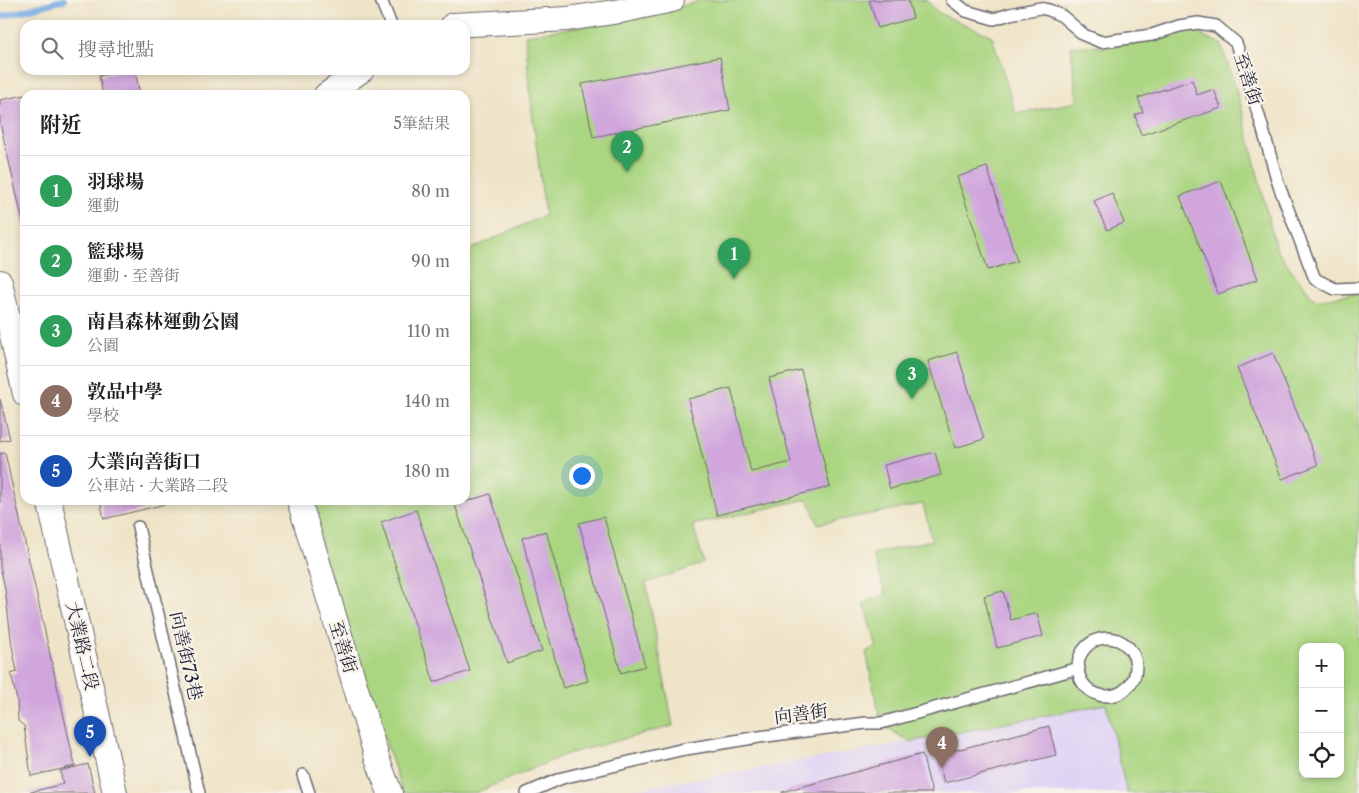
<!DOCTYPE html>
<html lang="zh-TW">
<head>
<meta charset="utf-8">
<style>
  :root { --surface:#fff; --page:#f2f2f2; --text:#222; --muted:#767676; --line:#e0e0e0; --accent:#0f766e }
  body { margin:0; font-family:"Libre Caslon Text","Noto Serif TC",serif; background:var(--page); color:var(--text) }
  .controls { position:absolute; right:15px; bottom:15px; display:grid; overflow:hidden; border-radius:10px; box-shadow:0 2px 8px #0003 }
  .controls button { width:45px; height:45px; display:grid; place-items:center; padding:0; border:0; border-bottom:1px solid var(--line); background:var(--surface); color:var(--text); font:25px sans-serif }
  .you { position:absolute; left:581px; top:475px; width:18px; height:18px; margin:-12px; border:4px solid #fff; border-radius:50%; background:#1a73e8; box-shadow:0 0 0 8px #1a73e833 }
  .badge { display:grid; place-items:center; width:32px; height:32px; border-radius:50%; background:var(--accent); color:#fff; font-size:16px; font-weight:700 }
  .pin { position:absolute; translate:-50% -41px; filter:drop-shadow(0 1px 2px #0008) }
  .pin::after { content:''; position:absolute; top:26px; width:18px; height:15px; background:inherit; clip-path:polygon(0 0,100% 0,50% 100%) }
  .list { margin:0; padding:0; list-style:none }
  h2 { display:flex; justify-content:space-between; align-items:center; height:65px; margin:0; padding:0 20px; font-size:21px }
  h2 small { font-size:16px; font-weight:400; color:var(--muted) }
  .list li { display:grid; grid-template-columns:32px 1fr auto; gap:15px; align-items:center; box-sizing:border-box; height:70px; padding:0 20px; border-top:1px solid var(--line) }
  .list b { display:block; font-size:19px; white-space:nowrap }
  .list p { margin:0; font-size:16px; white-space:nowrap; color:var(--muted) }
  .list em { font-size:16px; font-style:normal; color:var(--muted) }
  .icon { flex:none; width:28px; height:28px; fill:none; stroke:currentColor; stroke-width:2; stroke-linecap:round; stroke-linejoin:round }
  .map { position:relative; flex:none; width:1359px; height:793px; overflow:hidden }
  .search { position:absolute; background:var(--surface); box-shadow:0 2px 8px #0003; left:20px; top:20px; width:450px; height:55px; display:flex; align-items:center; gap:12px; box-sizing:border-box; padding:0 18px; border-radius:15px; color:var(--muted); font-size:19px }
  .panel { position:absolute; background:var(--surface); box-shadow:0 2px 8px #0003; left:20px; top:90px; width:450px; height:415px; border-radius:15px }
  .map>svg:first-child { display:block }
</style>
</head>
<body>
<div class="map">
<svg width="1359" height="793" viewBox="0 0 1359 793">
  <rect width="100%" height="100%" fill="#f7f3e8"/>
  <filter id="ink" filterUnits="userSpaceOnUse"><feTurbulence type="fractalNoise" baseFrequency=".02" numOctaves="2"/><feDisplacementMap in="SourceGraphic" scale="10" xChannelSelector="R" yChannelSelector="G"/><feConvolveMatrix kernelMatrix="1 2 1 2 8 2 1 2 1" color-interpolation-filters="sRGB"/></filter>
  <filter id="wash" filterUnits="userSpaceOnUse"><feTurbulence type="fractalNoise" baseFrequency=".0096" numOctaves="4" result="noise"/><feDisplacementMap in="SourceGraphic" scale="20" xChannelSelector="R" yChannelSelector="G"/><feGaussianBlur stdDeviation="1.12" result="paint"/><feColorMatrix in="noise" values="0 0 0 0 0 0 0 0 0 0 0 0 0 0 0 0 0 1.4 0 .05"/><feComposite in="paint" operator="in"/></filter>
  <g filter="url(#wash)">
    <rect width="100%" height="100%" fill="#efe4c8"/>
    <path fill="#e0d4f4" d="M 1106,703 L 1128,793 L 614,793 L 909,742 Z"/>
    <path fill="#aad581" stroke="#667c5e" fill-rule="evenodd" d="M 703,0 L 926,0 L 939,13 L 992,36 L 1016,114 L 1077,102 L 1071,46 L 1104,47 L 1190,30 L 1221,44 L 1240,102 L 1276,249 L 1313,298 L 1323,299 L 1359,293 L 1359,793 L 1127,793 L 1106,704 L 909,742 L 881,723 L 866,652 L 877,647 L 863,603 L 886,595 L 873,554 L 932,540 L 923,504 L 818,524 L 808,499 L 693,525 L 704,563 L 646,583 L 673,726 L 567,754 L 475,793 L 403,793 L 342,613 L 308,500 L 465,500 L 465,252 L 545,215 L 532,111 L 525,35 L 648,16 ZM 1303,647 L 1340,647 L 1340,774 L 1303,774 Z"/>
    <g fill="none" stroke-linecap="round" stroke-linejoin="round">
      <path stroke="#76abe4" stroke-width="6" d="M 0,17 L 64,0"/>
    </g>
    <g id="blocks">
      <path fill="#d0a6dd" d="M 869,0 L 908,0 L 913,18 L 878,28 Z
        M 720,57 L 730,110 L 593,137 L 582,84 Z
        M 128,70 L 135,70 L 140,95 L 103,95 L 99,76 Z
        M 1192,80 L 1197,95 L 1214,89 L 1221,108 L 1141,135 L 1135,115 L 1143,112 L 1138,98 Z
        M 25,95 L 25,225 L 24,226 L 0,123 L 0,100 Z
        M 987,167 L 1017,261 L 988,270 L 957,177 Z
        M 1221,181 L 1258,279 L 1218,294 L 1180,196 Z
        M 1112,193 L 1124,223 L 1107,230 L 1094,201 Z
        M 957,352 L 984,439 L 955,448 L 928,361 Z
        M 1273,353 L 1318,465 L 1282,479 L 1237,368 Z
        M 801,370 L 830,487 L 717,515 L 688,399 L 731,388 L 751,472 L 791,462 L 769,378 Z
        M 0,399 L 10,439 L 0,441 Z
        M 935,452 L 941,475 L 890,489 L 884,465 Z
        M 5,453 L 75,766 L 31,776 L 24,726 L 18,721 L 17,700 L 11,674 L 17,672 L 12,646 L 5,589 L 0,566 L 0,454 Z
        M 490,494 L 542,651 L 507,663 L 455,505 Z
        M 100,500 L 178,500 L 178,501 L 104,519 Z
        M 416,510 L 470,671 L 434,682 L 381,522 Z
        M 604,517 L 645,666 L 621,673 L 579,523 Z
        M 546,531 L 588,681 L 563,688 L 522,538 Z
        M 1003,591 L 1011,620 L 1037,613 L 1043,636 L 997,648 L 984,596 Z
        M 1049,726 L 1056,755 L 944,783 L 937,755 Z
        M 922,754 L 932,793 L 782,793 L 782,792 Z
        M 88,764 L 95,793 L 27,793 L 63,784 L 60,771 Z"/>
    </g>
  </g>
  <g filter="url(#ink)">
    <use href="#blocks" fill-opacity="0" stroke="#6a666c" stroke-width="1"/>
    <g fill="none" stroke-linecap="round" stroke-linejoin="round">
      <defs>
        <path id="lane" d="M 381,0 L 391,25
          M 952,0 L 966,11 L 994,19 L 1010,14 L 1040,8 L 1049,10 L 1062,16 L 1084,35 L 1101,42 L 1152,35 L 1179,26 L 1198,23 L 1216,26 L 1236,43 L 1259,116 L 1279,186 L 1315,279 L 1335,289 L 1359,288
          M 138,527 L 199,793
          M1078 667a29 29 0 1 1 58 0a29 29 0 1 1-58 0Z
          M 303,775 L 309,793
          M 527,793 L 562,778 L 680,750 L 759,737 L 866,723 L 881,723 L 1079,668"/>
        <path id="street" d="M 453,25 L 567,19 L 620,11 L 672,0
          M 326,95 L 362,70
          M 0,282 L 25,394
          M 49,500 L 115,793
          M 299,500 L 377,758 L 390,793"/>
      </defs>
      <use href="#lane" stroke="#6a666c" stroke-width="14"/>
      <use href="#street" stroke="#6a666c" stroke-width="26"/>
      <use href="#lane" stroke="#fff" stroke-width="11"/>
      <use href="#street" stroke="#fff" stroke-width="24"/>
    </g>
  </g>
  <g text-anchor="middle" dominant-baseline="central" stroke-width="4.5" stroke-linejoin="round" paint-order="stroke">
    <g font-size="18" fill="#22223b" stroke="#f7f3e8">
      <text transform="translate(1248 79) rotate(72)">至善街</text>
      <text transform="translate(82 646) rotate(77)">大業路二段</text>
      <text transform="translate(343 647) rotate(73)">至善街</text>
      <text transform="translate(186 656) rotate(77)">向善街73巷</text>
      <text transform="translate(801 714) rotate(-7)">向善街</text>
    </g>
  </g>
</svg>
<div class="controls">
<button>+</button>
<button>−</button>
<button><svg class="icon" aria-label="locate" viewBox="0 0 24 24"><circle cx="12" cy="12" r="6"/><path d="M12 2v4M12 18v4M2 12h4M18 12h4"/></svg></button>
</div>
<div class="you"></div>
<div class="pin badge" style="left:734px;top:279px;background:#2e9e5b">1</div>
<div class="pin badge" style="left:627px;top:172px;background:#2e9e5b">2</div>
<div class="pin badge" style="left:912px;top:399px;background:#2e9e5b">3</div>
<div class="pin badge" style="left:942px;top:768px;background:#8d6e63">4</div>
<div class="pin badge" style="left:90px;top:757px;background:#1a4fb4">5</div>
<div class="search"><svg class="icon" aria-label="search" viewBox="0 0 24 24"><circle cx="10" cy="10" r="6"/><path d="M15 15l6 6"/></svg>搜尋地點</div>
<section class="panel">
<h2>附近<small>5筆結果</small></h2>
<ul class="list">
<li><span class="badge" style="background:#2e9e5b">1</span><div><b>羽球場</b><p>運動</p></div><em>80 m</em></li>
<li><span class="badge" style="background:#2e9e5b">2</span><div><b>籃球場</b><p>運動 · 至善街</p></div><em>90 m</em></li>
<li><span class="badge" style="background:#2e9e5b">3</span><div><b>南昌森林運動公園</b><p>公園</p></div><em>110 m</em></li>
<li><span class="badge" style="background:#8d6e63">4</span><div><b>敦品中學</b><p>學校</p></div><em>140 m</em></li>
<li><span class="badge" style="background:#1a4fb4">5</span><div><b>大業向善街口</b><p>公車站 · 大業路二段</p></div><em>180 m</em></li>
</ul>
</section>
</div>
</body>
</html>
